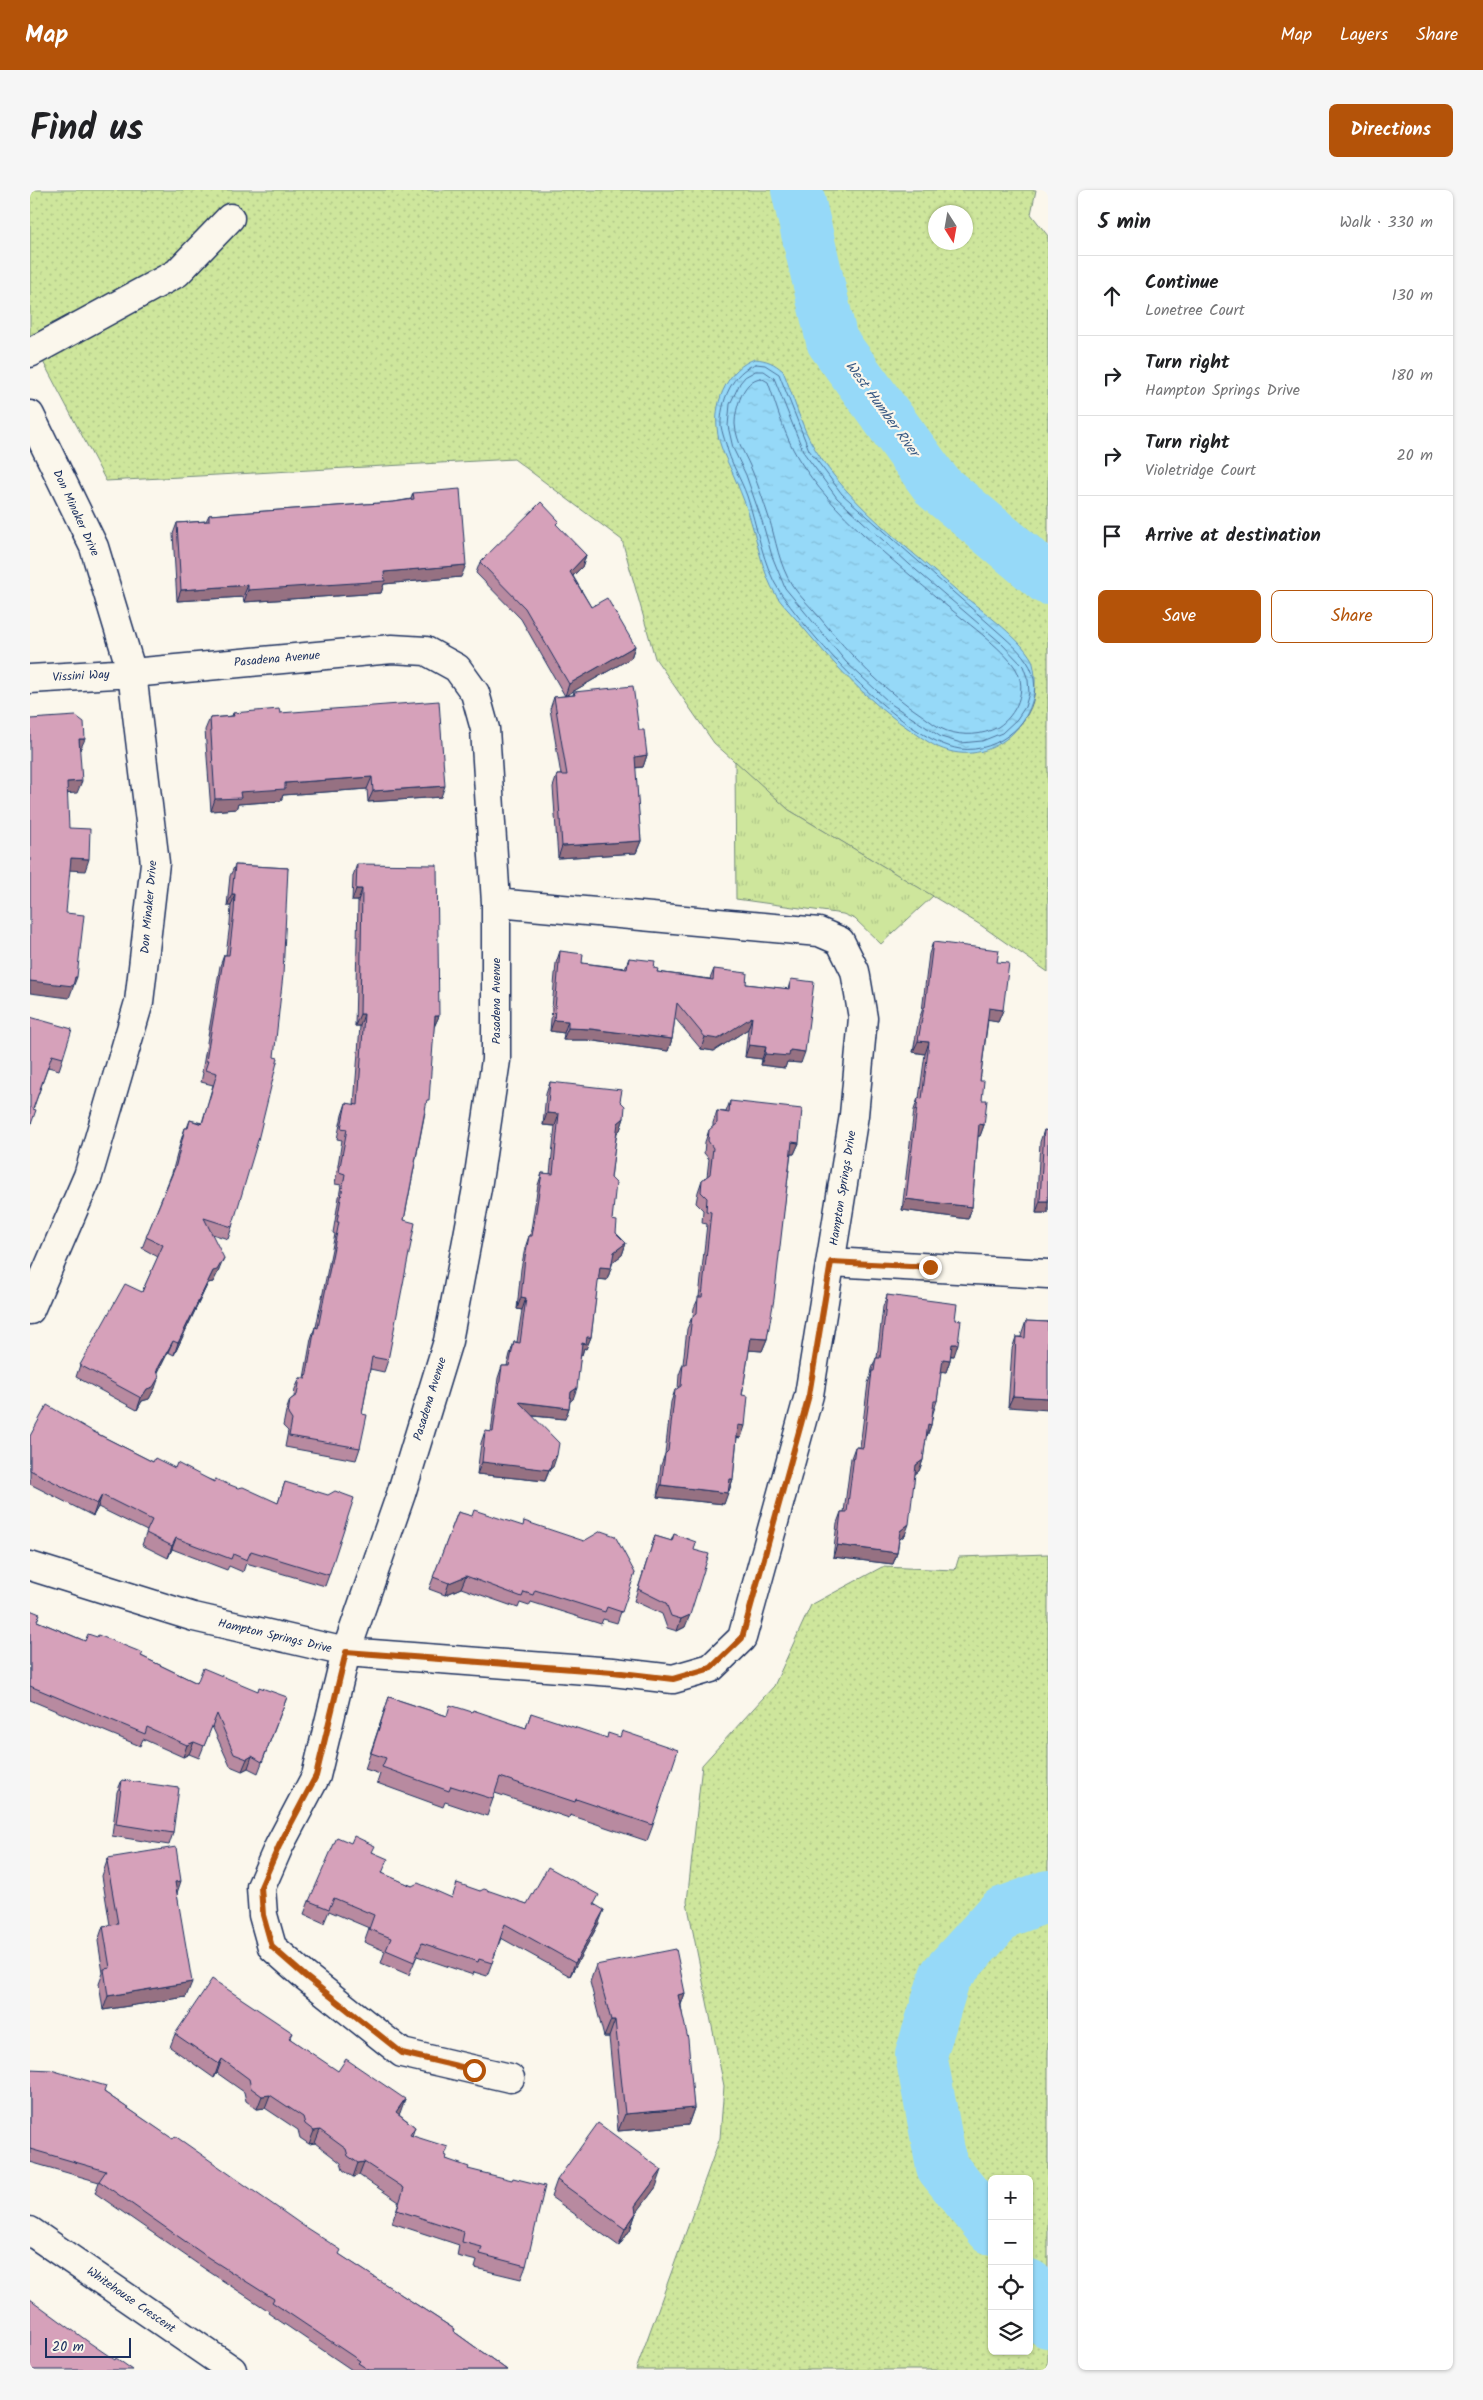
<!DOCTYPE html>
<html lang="en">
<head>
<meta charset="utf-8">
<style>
  :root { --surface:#fff; --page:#f6f6f6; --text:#202124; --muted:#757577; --line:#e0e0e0; --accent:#b45309 }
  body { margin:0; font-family:Kalam,sans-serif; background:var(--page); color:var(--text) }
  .controls { position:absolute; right:15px; bottom:15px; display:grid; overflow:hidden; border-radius:8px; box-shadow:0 1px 4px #0004 }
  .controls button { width:45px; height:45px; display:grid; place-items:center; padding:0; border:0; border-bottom:1px solid var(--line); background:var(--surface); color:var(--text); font:25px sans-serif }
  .compass { position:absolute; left:898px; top:15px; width:45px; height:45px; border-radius:50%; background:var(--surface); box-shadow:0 1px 4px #0004; rotate:169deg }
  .scale { position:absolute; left:15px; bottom:12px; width:86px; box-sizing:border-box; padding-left:5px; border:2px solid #1b2f5e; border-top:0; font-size:14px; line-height:18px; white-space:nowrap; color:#1b2f5e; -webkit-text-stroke:4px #fbf7ec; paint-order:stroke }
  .stop { position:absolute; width:15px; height:15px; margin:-11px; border:4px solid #b45309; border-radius:50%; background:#fff }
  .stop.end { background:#b45309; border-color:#fff; box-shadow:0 1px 5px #0008 }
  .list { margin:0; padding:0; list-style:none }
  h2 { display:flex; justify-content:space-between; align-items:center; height:65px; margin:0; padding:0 20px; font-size:21px }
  h2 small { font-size:16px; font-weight:400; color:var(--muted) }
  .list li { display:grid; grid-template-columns:32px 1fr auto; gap:15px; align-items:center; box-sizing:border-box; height:80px; padding:0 20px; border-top:1px solid var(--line) }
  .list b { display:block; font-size:19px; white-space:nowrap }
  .list p { margin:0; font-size:16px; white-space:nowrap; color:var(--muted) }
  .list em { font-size:16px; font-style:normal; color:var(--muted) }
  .actions { display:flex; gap:10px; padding:15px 20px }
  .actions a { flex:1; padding:11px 0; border:1px solid var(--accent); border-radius:8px; text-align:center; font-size:18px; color:var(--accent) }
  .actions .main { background:var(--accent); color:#fff }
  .icon { flex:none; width:28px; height:28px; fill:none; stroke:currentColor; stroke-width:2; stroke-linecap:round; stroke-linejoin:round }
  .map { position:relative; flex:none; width:1018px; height:2180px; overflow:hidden; border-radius:8px }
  header { display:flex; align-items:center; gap:30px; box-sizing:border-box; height:70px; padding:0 25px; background:var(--accent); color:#fff }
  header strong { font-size:24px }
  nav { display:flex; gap:28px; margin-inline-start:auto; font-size:18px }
  .intro { display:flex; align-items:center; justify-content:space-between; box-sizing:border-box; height:120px; padding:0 30px }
  h1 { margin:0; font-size:35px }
  .button { padding:12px 22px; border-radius:8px; background:var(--accent); color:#fff; font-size:18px; font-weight:700 }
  main { display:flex; gap:30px; padding:0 30px }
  aside { flex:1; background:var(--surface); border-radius:8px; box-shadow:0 1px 4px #0004 }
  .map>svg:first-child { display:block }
</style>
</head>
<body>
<header>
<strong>Map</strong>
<nav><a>Map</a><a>Layers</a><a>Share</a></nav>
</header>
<div class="intro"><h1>Find us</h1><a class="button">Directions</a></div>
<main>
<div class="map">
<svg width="1018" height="2180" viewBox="0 0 1018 2180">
  <defs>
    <pattern id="grass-dots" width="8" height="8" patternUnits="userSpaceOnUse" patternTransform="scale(1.25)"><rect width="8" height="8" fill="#cee69c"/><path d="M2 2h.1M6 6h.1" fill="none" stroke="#b0c689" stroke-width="1.8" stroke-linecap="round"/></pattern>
    <pattern id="park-tufts" width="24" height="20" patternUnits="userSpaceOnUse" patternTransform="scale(1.25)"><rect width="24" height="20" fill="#cee69c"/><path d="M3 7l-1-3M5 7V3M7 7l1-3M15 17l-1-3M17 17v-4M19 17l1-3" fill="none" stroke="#b0c689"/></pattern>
    <pattern id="water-ripples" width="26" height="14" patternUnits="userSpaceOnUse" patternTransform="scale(1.25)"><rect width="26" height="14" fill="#96d9f8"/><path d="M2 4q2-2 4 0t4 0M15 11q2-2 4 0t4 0" fill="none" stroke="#81bbd7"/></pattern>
  </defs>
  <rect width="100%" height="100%" fill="#fbf7ec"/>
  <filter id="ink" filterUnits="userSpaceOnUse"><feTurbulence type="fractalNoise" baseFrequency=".02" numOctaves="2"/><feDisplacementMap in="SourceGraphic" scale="10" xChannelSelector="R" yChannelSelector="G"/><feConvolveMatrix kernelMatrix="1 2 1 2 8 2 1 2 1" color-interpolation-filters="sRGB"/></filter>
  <g filter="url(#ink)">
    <path fill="url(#grass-dots)" stroke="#748a7d" fill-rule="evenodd" d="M 0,0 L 1006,0 L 1001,24 L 1018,46 L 1018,782 L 949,734 L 759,620 L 684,553 L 625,468 L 592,350 L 484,269 L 76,291 L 0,147 ZM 906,22 L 936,22 L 936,52 L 906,52 Z
      M 1018,1364 L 1018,2180 L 606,2180 L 690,1948 L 694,1896 L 657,1712 L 672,1575 L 744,1496 L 781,1415 L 852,1377 L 925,1380 L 929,1367 ZM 962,1989 L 999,1989 L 999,2161 L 962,2161 Z"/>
    <path fill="url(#park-tufts)" stroke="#748a7d" d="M 705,571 L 759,620 L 903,706 L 851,754 L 825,729 L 813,724 L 706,709 Z"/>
    <path fill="url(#water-ripples)" stroke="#6595ba" d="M 725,169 C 737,170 744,173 753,181 C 763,205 771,237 785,259 C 818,313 877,357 925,399 C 948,418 988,445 1002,470 C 1018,523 969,575 919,561 C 904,557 894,549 882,541 C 836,511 801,471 766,429 C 759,421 751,413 746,405 C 733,384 729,358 722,335 C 718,320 712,305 706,291 C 699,273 688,257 687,237 C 684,211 699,177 725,169 Z"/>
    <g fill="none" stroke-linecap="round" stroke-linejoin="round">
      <path stroke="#4c739c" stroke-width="1" d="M 726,174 L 735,175 L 749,184 L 779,260 L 812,304 L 974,447 C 987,459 1001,471 1004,489 C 1011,529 968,564 930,559 C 873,550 782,449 750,402 C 733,377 727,335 717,306 C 711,289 700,272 696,254 C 694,248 692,242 691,236 C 690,213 702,181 726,174 Z
        M 726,181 L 734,181 L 744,188 L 774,263 L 807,308 L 879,374 L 970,452 L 993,476 L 998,490 L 999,503 L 995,517 L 987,529 L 972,543 L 952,551 L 931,553 L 911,547 L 861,514 L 816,472 L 755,398 L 742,366 L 732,331 L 716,285 L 703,258 L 698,236 L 700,214 L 710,193 L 715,187 Z
        M 731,188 L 738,192 C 747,217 754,245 768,268 C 802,324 863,370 912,412 C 932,429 973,458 986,479 C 998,500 986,525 968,537 C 952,546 933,546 917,541 C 908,538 900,531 893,526 C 852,499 821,466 790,428 C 781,417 770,407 762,395 C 749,375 746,350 739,328 C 734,313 729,297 723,283 C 717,267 706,252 705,234 C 705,219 713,189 731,188 Z"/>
      <path stroke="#96d9f8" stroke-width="52" d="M 767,0 L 802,151 L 908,297 L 1018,389
        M 962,2039 L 912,1977 L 891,1865 L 915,1786 L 972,1723 L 1018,1706
        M 999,2095 L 1018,2132"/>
      <defs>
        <path id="minor" d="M 0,163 L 147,83 L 200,28
          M 0,225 L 64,357 L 102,483 L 125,673 L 109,812 L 58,986 L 0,1120
          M 0,489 L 102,483 L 362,459 L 396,461 L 427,478 L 445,503 L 455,539 L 466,713 L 466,870 L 447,998 L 418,1151 L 371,1304 L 316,1462 L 286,1586 L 249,1656 L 231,1697 L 233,1725 L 242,1757 L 275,1786 L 372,1863 L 480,1888
          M 801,1072 L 1018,1084
          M 0,1376 L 164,1427 L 316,1462 L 583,1482 L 643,1489 L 681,1478 L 712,1448 L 779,1205 L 824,925 L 833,828 L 825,781 L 810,751 L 789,742 L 466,713
          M 0,2041 L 202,2180"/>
      </defs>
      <use href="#minor" stroke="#1b2f5e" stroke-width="31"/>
      <use href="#minor" stroke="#fbf7ec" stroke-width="28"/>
    </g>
    <path fill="#b88aa0" stroke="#1b2f5e" d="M 383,303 L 431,387 L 354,394 L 351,403 L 214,412 L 213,407 L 147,411 L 143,344 L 147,333 L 176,331 L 179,325 L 364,312 L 381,309 Z
      M 527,336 L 556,365 L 552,377 L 543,386 L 561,417 L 605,456 L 601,468 L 535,506 L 543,505 L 544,502 L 609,540 L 617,565 L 613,577 L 605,578 L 611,651 L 606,663 L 528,668 L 523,597 L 527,585 L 531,585 L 520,519 L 524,507 L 535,506 L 491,429 L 446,383 L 450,372 Z
      M 203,523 L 250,523 L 411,607 L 338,612 L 337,599 L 253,605 L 251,611 L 208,614 L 206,619 L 181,621 L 175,540 L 180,528 L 202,526 Z
      M 327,674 L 409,826 L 404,837 L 395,922 L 374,1030 L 358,1170 L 354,1182 L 340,1179 L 332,1224 L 330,1258 L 326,1270 L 255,1257 L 258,1241 L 253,1236 L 256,1221 L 260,1210 L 264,1207 L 265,1199 L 270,1188 L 274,1188 L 281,1149 L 285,1137 L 286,1137 L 305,1044 L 303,1043 L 311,995 L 305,994 L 312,950 L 307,949 L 312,925 L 316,913 L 324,915 L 330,836 L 325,836 L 328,711 L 322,711 L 323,686 Z
      M 205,675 L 258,678 L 202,1037 L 198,1049 L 182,1044 L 189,1080 L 183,1092 L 178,1093 L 144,1165 L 138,1162 L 128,1182 L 125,1198 L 119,1209 L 112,1211 L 107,1220 L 46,1187 L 50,1175 L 112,1102 L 128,1067 L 112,1058 L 142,983 L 151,950 L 155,938 L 157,938 L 160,930 L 172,933 L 183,895 L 171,892 L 173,883 L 172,882 L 190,776 L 194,765 L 196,765 L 200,733 L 201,716 L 197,716 L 200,686 Z
      M 903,752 L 967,772 L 973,820 L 968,832 L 958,830 L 950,891 L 954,935 L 950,946 L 948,946 L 942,1017 L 938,1029 L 872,1020 L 884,920 L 888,908 L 889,908 L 895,864 L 883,862 L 889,829 L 892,821 L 899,764 Z
      M 530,761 L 552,773 L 595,778 L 599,768 L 624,778 L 627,782 L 680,789 L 684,779 L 716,794 L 758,799 L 761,789 L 771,873 L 757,872 L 755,878 L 731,875 L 732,869 L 715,867 L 718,839 L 684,861 L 671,859 L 645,828 L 642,849 L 638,861 L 557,850 L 533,850 L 534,843 L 520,841 L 526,773 Z
      M 0,827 L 33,868 L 29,880 L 18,877 L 3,919 Z
      M 520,892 L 590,911 L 594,928 L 590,940 L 587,943 L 585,955 L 581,988 L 582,1030 L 586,1043 L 596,1053 L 592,1065 L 583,1072 L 577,1090 L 568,1089 L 561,1147 L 556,1159 L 554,1158 L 552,1165 L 551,1165 L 543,1209 L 540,1211 L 539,1218 L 535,1229 L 502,1226 L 523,1277 L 520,1279 L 515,1291 L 447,1284 L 451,1253 L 455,1241 L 461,1242 L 468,1188 L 472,1176 L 477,1176 L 480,1164 L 484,1152 L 487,1152 L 492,1120 L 487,1119 L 491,1079 L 495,1058 L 499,1046 L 500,1046 L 508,995 L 512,983 L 520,984 L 525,936 L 513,935 L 516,904 Z
      M 700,911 L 769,953 L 764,964 L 761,964 L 737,1149 L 732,1161 L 719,1160 L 712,1205 L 711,1248 L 707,1247 L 703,1289 L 699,1301 L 698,1301 L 694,1314 L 627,1307 L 631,1275 L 635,1264 L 641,1212 L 645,1200 L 648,1199 L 649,1185 L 653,1174 L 657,1139 L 662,1127 L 663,1126 L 664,1118 L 669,1107 L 677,1034 L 672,1033 L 673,1020 L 666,1013 L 668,1002 L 672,990 L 677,987 L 679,969 L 674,963 L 675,952 L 679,940 L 683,937 L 683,933 L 687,921 L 696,922 Z
      M 1014,940 L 1018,941 L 1018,1023 L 1006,1023 L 1010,952 Z
      M 857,1105 L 925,1129 L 924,1166 L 920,1166 L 920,1170 L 916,1182 L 911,1181 L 907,1211 L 903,1223 L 901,1235 L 897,1246 L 896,1246 L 893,1270 L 889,1281 L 885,1284 L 875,1345 L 869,1350 L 867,1363 L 863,1374 L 803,1367 L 807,1333 L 811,1322 L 814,1322 L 821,1268 L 825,1257 L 830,1257 L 838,1193 L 841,1185 L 842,1179 L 846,1168 L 847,1168 L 853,1117 Z
      M 996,1131 L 1018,1132 L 978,1217 L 982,1159 L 986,1147 L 991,1147 L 992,1143 Z
      M 62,1241 L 123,1272 L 145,1278 L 248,1313 L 255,1292 L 299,1385 L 295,1396 L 216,1373 L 213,1382 L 199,1376 L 197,1380 L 142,1359 L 138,1368 L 112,1355 L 117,1341 L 68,1317 L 63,1326 L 0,1294 L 0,1246 Z
      M 428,1322 L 605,1383 L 587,1433 L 573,1429 L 571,1434 L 501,1412 L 499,1416 L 490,1413 L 488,1418 L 431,1398 L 415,1405 L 399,1399 Z
      M 644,1344 L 664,1360 L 655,1437 L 647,1441 L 637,1438 L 632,1424 L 604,1411 L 625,1346 L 641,1351 Z
      M 0,1420 L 7,1431 L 55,1451 L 111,1466 L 167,1493 L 228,1501 L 257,1507 L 228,1583 L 218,1578 L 212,1581 L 200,1576 L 182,1536 L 169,1568 L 159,1564 L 153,1567 L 113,1549 L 110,1556 L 0,1510 Z
      M 359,1507 L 417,1526 L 442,1522 L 496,1538 L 501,1523 L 623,1635 L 617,1651 L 540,1625 L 539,1628 L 465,1603 L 457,1626 L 415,1612 L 413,1617 L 347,1593 L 350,1584 L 335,1579 Z
      M 92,1590 L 143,1643 L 139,1655 L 82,1646 L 87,1602 Z
      M 343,1662 L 353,1684 L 382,1696 L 422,1708 L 450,1701 L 497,1714 L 565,1715 L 569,1733 L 540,1786 L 471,1748 L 457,1786 L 444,1782 L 443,1785 L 387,1766 L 379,1785 L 351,1773 L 355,1761 L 334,1752 L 339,1738 L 299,1721 L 294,1733 L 274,1724 L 279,1711 Z
      M 78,1668 L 147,1702 L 156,1807 L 73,1820 L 69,1794 L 73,1783 L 68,1751 L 73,1736 L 80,1735 L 72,1686 Z
      M 566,1775 L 655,1803 L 651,1815 L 664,1918 L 658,1935 L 588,1941 L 579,1847 L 574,1847 L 560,1792 Z
      M 263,1843 L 260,1849 L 369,1924 L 385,1937 L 382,1946 L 415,1965 L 416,1969 L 438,1979 L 496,2076 L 491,2089 L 445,2078 L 447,2071 L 427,2066 L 429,2055 L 362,2033 L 369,2012 L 329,1985 L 323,1987 L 313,1980 L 311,1973 L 285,1953 L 279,1954 L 270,1948 L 268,1940 L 235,1918 L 227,1919 L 216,1911 L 214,1902 L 187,1883 L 184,1888 L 140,1857 L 145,1844 Z
      M 0,1879 L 74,1902 L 310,2065 L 424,2139 L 423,2141 L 477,2180 L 322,2180 L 238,2123 L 239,2121 L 175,2079 L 65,2003 L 69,1992 L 0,1972 Z
      M 527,1990 L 626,1997 L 606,2023 L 600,2040 L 589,2056 L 521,2007 Z"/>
    <path fill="#967182" stroke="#1b2f5e" d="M 556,365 L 552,377 L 535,393 L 540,382 Z
      M 436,375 L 431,387 L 354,394 L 351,403 L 214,412 L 218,400 L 354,382 Z
      M 218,395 L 213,407 L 147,411 L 151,400 Z
      M 605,456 L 601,468 L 535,506 L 539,494 Z
      M 49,549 L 55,549 L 50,560 Z
      M 617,565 L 613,577 L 600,578 L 605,567 Z
      M 342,587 L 337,599 L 253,605 L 251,611 L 208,614 L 206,619 L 181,621 L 185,609 L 210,602 L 255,593 Z
      M 52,591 L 47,603 L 32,604 L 37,592 Z
      M 415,596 L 411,607 L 338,612 L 343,601 Z
      M 611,651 L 606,663 L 528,668 L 532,656 Z
      M 41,668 L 59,669 L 55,681 L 37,680 Z
      M 326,699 L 332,699 L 328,711 L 322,711 Z
      M 202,704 L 205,704 L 201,716 L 197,716 Z
      M 45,787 L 47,787 L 39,808 L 0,803 L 0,791 Z
      M 959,818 L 973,820 L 968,832 L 955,830 Z
      M 330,824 L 334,824 L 330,836 L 325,836 Z
      M 405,826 L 409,826 L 404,837 Z
      M 722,827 L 718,839 L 684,861 L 671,859 L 675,847 Z
      M 524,830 L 538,831 L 534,843 L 520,841 Z
      M 538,838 L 561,839 L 642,849 L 638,861 L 557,850 L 533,850 Z
      M 888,851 L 899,852 L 895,864 L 883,862 Z
      M 719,855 L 736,857 L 732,869 L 715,867 Z
      M 760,860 L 775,862 L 771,873 L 757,872 L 755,878 L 731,875 L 735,864 Z
      M 517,923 L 529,924 L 525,936 L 513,935 Z
      M 594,928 L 590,940 L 584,945 L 588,933 Z
      M 949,934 L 954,935 L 950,946 L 945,946 Z
      M 762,952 L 769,953 L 764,964 L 758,964 Z
      M 876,1009 L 942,1017 L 938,1029 L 872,1020 Z
      M 1010,1011 L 1018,1011 L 1018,1023 L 1006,1023 Z
      M 596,1053 L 592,1065 L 580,1074 L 584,1062 Z
      M 194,1068 L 189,1080 L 183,1092 L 178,1093 L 144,1165 L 148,1153 L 183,1081 Z
      M 570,1077 L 581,1078 L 577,1090 L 566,1089 Z
      M 491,1107 L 496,1108 L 492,1120 L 487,1119 Z
      M 557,1147 L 561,1147 L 556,1159 L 554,1158 L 552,1165 L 548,1165 L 552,1153 Z
      M 721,1148 L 737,1149 L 732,1161 L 717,1160 Z
      M 143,1151 L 138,1162 L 123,1192 L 127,1180 Z
      M 922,1154 L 928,1154 L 924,1166 L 918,1165 Z
      M 913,1169 L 920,1170 L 916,1182 L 908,1181 Z
      M 129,1187 L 125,1198 L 119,1209 L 112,1211 L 107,1220 L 111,1208 L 117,1199 Z
      M 547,1198 L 543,1209 L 537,1214 L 541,1202 Z
      M 983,1206 L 1018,1208 L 1018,1220 L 978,1217 Z
      M 489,1212 L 539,1218 L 535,1229 L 485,1224 Z
      M 898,1234 L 901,1235 L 897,1246 L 894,1246 Z
      M 708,1235 L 715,1236 L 711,1248 L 704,1247 Z
      M 527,1265 L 523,1277 L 519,1280 L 515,1291 L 447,1284 L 452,1272 L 522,1270 Z
      M 893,1270 L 889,1281 L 881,1287 L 886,1275 Z
      M 700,1289 L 703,1289 L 699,1301 L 696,1301 Z
      M 631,1295 L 698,1303 L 694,1314 L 627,1307 Z
      M 72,1305 L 68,1317 L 63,1326 L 67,1314 Z
      M 879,1334 L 875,1345 L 866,1352 L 870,1341 Z
      M 146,1348 L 142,1359 L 138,1368 L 142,1356 Z
      M 807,1355 L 867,1363 L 863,1374 L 803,1367 Z
      M 436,1386 L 431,1398 L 415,1405 L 419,1393 Z
      M 660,1425 L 655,1437 L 647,1441 L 651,1429 Z
      M 164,1552 L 159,1564 L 153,1567 L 157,1555 Z
      M 222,1566 L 218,1578 L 212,1581 L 217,1569 Z
      M 151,1691 L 146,1706 L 145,1692 Z
      M 574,1720 L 569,1733 L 540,1786 L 545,1773 Z
      M 162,1792 L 156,1807 L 73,1820 L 78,1806 Z
      M 655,1803 L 649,1820 L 648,1805 Z
      M 581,1830 L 585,1830 L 579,1847 L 574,1847 Z
      M 192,1869 L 187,1883 L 184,1888 L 189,1874 Z
      M 240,1905 L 235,1918 L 227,1919 L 232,1906 Z
      M 375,1909 L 370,1923 L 361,1935 L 366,1922 Z
      M 664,1918 L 658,1935 L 588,1941 L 595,1924 Z
      M 290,1940 L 285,1953 L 279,1954 L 284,1941 Z
      M 334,1972 L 329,1985 L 323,1987 L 328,1973 Z
      M 632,1980 L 626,1997 L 599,2033 L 605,2016 Z
      M 606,2023 L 600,2040 L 589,2056 L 595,2039 Z"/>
    <path fill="#d6a1ba" stroke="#1b2f5e" d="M 430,299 L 436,375 L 354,382 L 355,391 L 218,400 L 218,395 L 151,400 L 147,333 L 179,331 L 179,325 L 364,312 L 384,309 L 383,303 Z
      M 511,312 L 529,331 L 526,334 L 556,365 L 540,382 L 561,417 L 577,408 L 605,456 L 539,494 L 495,418 L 450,372 Z
      M 603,496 L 609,540 L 614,540 L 617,565 L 605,567 L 611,651 L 532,656 L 527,585 L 537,585 L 524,507 L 545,505 L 544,502 Z
      M 409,511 L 415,596 L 343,601 L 342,587 L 255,593 L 255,599 L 210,602 L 211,608 L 185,609 L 180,528 L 204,526 L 203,523 L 249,519 L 250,523 Z
      M 46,526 L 54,532 L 55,549 L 49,549 L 52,591 L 37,592 L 39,638 L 60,639 L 59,669 L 41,668 L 36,723 L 54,725 L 47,787 L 45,787 L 43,796 L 0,791 L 0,529 Z
      M 327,674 L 407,675 L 409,826 L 405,826 L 399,910 L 397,910 L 374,1030 L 385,1033 L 358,1170 L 342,1167 L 332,1224 L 337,1225 L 330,1258 L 259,1246 L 262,1230 L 258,1224 L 260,1210 L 267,1205 L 270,1188 L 276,1189 L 285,1137 L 288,1138 L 309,1032 L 307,1032 L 315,984 L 309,982 L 317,939 L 311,938 L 316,913 L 328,915 L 334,824 L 330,824 L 332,699 L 326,699 Z
      M 205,675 L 258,678 L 253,785 L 244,867 L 248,868 L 228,950 L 202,1037 L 174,1028 L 194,1068 L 187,1080 L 183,1081 L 148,1153 L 143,1151 L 127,1180 L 129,1187 L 123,1197 L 117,1199 L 111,1208 L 50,1175 L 95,1094 L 112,1102 L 133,1055 L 116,1047 L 146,975 L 155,938 L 158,938 L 160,930 L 172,934 L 187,883 L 175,880 L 178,871 L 176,871 L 194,765 L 199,765 L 204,722 L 205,704 L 202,704 Z
      M 903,752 L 969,760 L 967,772 L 979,773 L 973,820 L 959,818 L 950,891 L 954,891 L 952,910 L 957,910 L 954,935 L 949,934 L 942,1017 L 876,1009 L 888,908 L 892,909 L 899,852 L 888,851 L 894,817 L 895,817 Z
      M 530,761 L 553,764 L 552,773 L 597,779 L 599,768 L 625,771 L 624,778 L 628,779 L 627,782 L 683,790 L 684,779 L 717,783 L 716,794 L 760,799 L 761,789 L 784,792 L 775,862 L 760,860 L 759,866 L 735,864 L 736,857 L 719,855 L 722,827 L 688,849 L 675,847 L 647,813 L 642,849 L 561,839 L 538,838 L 538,831 L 524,830 Z
      M 0,827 L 42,839 L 33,868 L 22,865 L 3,919 L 6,920 L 0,937 Z
      M 520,892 L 592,900 L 590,911 L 595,916 L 594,928 L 588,933 L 585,955 L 581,988 L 586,993 L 582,1030 L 587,1031 L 586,1043 L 596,1053 L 584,1062 L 581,1078 L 570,1077 L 561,1147 L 557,1147 L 556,1154 L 552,1153 L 547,1198 L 541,1202 L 539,1218 L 489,1212 L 529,1253 L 527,1265 L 522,1270 L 520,1280 L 452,1272 L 455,1241 L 463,1242 L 472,1176 L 479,1176 L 484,1152 L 490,1153 L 496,1108 L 491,1107 L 495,1067 L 499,1046 L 502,1046 L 512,983 L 523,984 L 529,924 L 517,923 Z
      M 700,911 L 772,919 L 769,953 L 762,952 L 744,1109 L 737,1149 L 721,1148 L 712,1205 L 718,1206 L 715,1236 L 708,1235 L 703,1289 L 700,1289 L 698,1303 L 631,1295 L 635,1264 L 638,1261 L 645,1200 L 651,1196 L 653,1174 L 656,1174 L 662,1127 L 667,1123 L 668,1107 L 672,1107 L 681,1022 L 676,1021 L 677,1008 L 671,1002 L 672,990 L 680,984 L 683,958 L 678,951 L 679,940 L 687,933 L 687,921 L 699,923 Z
      M 1014,940 L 1018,941 L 1018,1011 L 1010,1011 Z
      M 857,1105 L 927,1114 L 925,1129 L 931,1130 L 928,1154 L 922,1154 L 920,1170 L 913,1169 L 907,1211 L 904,1211 L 901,1235 L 898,1234 L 893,1270 L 886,1275 L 879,1334 L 870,1341 L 867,1363 L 807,1355 L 811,1322 L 817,1322 L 825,1257 L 833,1258 L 842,1181 L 844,1181 L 846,1168 L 850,1168 Z
      M 996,1131 L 1018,1132 L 1018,1208 L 983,1206 L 986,1147 L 995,1148 Z
      M 17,1215 L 62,1241 L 123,1272 L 125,1268 L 145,1278 L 147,1273 L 184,1292 L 185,1289 L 208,1298 L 213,1297 L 248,1313 L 255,1292 L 298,1305 L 305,1301 L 324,1308 L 299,1385 L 221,1361 L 217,1370 L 203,1364 L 201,1369 L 146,1348 L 142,1356 L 116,1343 L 122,1330 L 72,1305 L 67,1314 L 0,1280 L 0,1246 Z
      M 444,1320 L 493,1336 L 494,1331 L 554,1351 L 571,1341 L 585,1346 L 605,1383 L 592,1422 L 577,1417 L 575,1422 L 505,1400 L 503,1405 L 494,1402 L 492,1407 L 436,1386 L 419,1393 L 403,1387 L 428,1322 L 442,1326 Z
      M 644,1344 L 666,1352 L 664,1360 L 679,1364 L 660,1425 L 651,1429 L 641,1426 L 636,1413 L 608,1399 L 625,1346 L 642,1351 Z
      M 0,1420 L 10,1424 L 7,1431 L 55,1451 L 58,1444 L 67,1447 L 68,1445 L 113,1463 L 111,1466 L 167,1493 L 173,1478 L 228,1501 L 229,1497 L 257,1507 L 232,1572 L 222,1566 L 217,1569 L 204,1564 L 187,1524 L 174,1556 L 164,1552 L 157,1555 L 117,1537 L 115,1544 L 0,1496 Z
      M 359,1507 L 417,1526 L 420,1515 L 442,1522 L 443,1520 L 496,1538 L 501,1523 L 577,1548 L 578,1543 L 590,1547 L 592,1541 L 648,1560 L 623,1635 L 546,1609 L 545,1612 L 470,1587 L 463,1609 L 421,1596 L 419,1601 L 352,1577 L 356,1568 L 341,1563 Z
      M 92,1590 L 149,1598 L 143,1643 L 86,1634 Z
      M 324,1646 L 345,1656 L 342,1662 L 358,1669 L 352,1683 L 382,1696 L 388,1693 L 422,1708 L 427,1693 L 450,1701 L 454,1699 L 497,1714 L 518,1677 L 569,1705 L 564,1714 L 574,1720 L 545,1773 L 475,1734 L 462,1773 L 449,1769 L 448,1772 L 392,1753 L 384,1772 L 356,1760 L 361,1748 L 339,1739 L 344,1725 L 304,1708 L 299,1719 L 279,1711 L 307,1647 L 321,1653 Z
      M 146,1657 L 151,1691 L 145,1692 L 162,1792 L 78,1806 L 74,1779 L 80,1778 L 73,1736 L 88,1734 L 77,1671 L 79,1671 L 78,1668 Z
      M 646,1759 L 655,1803 L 648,1805 L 658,1849 L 664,1918 L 595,1924 L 585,1830 L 581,1830 L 566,1775 Z
      M 182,1789 L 263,1843 L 259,1848 L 308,1881 L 316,1869 L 375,1909 L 366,1922 L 385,1937 L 380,1945 L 418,1957 L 415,1965 L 417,1966 L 416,1969 L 439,1977 L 438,1979 L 482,1990 L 483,1988 L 515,1996 L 496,2076 L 450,2064 L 452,2057 L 432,2052 L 434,2042 L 367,2020 L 374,1998 L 334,1972 L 328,1973 L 318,1966 L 316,1959 L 290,1940 L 284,1941 L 275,1934 L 273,1927 L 240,1905 L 232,1906 L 221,1898 L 219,1889 L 192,1869 L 189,1874 L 145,1844 Z
      M 0,1879 L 21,1880 L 76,1896 L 74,1902 L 143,1949 L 145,1946 L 275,2037 L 311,2060 L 309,2064 L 424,2139 L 423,2141 L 477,2180 L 339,2180 L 328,2173 L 330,2171 L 242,2112 L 244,2109 L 179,2068 L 69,1991 L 76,1981 L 0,1959 Z
      M 568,1933 L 632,1980 L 605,2016 L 606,2023 L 595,2039 L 527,1990 Z
      M 0,2109 L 60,2153 L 85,2170 L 86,2168 L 103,2180 L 0,2180 Z"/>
  </g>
  <g fill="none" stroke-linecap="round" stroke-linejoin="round" filter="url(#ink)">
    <path stroke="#b45309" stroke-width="6" d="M 444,1880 L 372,1863 L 275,1786 L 242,1757 L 233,1725 L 231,1697 L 249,1656 L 286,1586 L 316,1462 L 583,1482 L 643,1489 L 681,1478 L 712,1448 L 779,1205 L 801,1072 L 900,1077"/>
  </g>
  <g text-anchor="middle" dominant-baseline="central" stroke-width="4.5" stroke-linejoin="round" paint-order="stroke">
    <g font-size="12" fill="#1b2f5e" stroke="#fbf7ec">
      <text transform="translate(46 323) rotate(65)">Don Minaker Drive</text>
      <text transform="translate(247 469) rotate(-5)">Pasadena Avenue</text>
      <text transform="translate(51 486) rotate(-3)">Vissini Way</text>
      <text transform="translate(119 717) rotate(-85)">Don Minaker Drive</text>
      <text transform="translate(466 811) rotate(-90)">Pasadena Avenue</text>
      <text transform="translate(813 998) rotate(-81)">Hampton Springs Drive</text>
      <text transform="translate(400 1209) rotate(-73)">Pasadena Avenue</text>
      <text transform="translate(245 1446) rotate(13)">Hampton Springs Drive</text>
      <text transform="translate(101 2110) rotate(35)">Whitehouse Crescent</text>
    </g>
    <g font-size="14" font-style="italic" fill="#3a5a84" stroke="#fbf7ec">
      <text transform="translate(852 219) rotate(54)">West Humber River</text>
    </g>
  </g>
</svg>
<div class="controls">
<button>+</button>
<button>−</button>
<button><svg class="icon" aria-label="locate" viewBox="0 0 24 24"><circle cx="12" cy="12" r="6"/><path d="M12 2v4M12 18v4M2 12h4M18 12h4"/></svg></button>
<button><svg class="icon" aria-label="layers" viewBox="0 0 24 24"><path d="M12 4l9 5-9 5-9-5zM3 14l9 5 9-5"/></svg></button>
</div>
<svg class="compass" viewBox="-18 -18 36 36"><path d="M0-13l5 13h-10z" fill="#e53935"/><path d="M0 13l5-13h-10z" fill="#757577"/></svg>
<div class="scale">20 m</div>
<div class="stop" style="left:444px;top:1880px"></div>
<div class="stop end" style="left:900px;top:1077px"></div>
</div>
<aside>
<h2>5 min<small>Walk · 330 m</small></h2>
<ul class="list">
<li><svg class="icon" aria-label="ahead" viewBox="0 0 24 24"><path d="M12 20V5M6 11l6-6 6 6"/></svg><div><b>Continue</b><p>Lonetree Court</p></div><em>130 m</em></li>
<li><svg class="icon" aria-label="right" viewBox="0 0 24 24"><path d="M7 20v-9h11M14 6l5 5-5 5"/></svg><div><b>Turn right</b><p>Hampton Springs Drive</p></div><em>180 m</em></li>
<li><svg class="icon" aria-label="right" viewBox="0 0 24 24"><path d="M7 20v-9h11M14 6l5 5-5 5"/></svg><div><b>Turn right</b><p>Violetridge Court</p></div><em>20 m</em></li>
<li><svg class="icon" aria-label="arrive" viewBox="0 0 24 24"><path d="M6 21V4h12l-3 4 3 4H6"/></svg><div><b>Arrive at destination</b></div></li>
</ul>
<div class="actions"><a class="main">Save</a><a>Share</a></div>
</aside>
</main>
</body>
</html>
